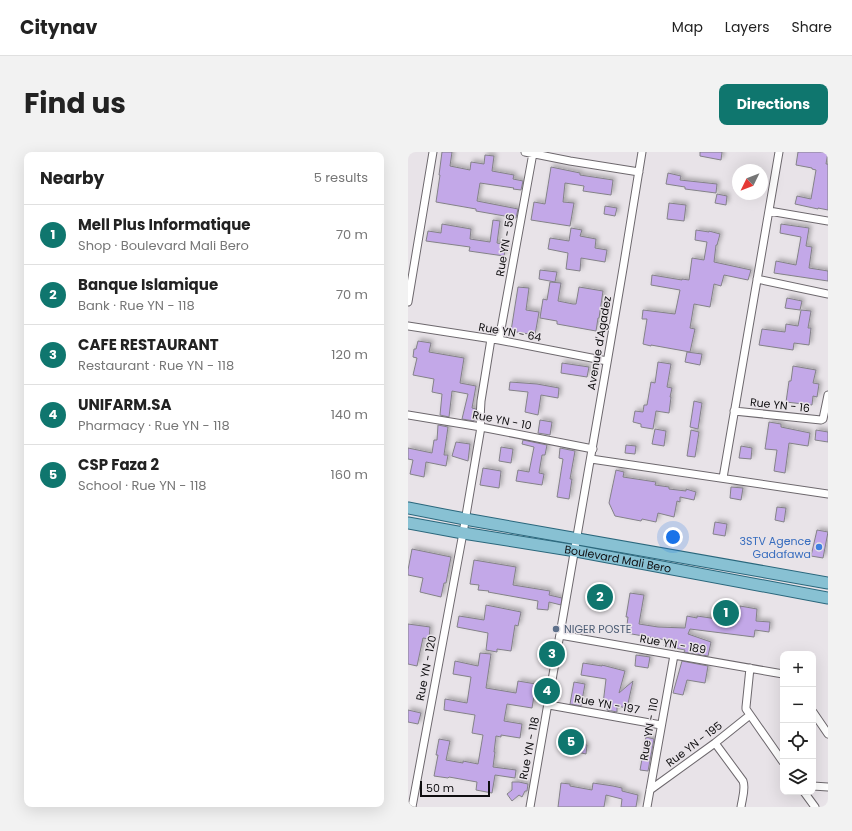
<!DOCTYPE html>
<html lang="en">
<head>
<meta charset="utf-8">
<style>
  :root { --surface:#fff; --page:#f2f2f2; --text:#222; --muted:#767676; --line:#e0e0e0; --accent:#0f766e }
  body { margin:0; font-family:Poppins,sans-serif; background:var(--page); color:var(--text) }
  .controls { position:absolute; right:12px; bottom:12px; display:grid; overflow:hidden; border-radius:8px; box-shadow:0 4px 16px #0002 }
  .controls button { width:36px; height:36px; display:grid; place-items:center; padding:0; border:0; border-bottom:1px solid var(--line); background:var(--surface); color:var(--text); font:20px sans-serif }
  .compass { position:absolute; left:324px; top:12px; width:36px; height:36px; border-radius:50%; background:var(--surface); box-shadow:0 4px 16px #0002; rotate:227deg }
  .scale { position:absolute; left:12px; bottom:10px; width:70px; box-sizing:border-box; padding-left:4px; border:2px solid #0f0e10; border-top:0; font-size:11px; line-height:14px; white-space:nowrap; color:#0f0e10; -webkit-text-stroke:3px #e8e3e8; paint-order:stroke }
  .you { position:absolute; left:265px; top:385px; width:14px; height:14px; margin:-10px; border:3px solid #fff; border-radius:50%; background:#1a73e8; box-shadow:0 0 0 6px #1a73e833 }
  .badge { display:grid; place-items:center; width:26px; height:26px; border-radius:50%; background:var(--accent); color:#fff; font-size:13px; font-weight:700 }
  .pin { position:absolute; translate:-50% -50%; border:2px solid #fff; box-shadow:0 1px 4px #0006 }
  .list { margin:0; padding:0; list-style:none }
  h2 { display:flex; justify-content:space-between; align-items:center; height:52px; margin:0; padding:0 16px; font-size:17px }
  h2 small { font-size:13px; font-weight:400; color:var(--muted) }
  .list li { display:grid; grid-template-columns:26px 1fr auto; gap:12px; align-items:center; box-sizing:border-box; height:60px; padding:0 16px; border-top:1px solid var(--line) }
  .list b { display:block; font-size:15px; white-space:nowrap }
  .list p { margin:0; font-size:13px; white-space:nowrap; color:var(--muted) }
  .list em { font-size:13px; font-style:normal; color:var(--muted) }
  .icon { flex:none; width:22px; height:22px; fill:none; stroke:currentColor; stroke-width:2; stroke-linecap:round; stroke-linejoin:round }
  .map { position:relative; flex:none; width:420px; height:655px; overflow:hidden; border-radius:8px }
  header { display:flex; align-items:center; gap:24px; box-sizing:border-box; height:56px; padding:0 20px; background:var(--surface); border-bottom:1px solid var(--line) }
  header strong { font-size:19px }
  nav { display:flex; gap:22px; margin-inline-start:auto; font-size:14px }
  .intro { display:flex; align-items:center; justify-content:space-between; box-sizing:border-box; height:96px; padding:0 24px }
  h1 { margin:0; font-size:28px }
  .button { padding:10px 18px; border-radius:8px; background:var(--accent); color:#fff; font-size:14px; font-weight:700 }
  main { display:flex; gap:24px; padding:0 24px }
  aside { flex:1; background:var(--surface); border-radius:8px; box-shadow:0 4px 16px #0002 }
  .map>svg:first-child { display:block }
</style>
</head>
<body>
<header>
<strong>Citynav</strong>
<nav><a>Map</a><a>Layers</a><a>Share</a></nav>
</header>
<div class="intro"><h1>Find us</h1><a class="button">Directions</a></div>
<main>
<aside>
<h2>Nearby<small>5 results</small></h2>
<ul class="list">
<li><span class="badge">1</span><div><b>Mell Plus Informatique</b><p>Shop · Boulevard Mali Bero</p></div><em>70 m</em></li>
<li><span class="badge">2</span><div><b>Banque Islamique</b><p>Bank · Rue YN - 118</p></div><em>70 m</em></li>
<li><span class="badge">3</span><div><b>CAFE RESTAURANT</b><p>Restaurant · Rue YN - 118</p></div><em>120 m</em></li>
<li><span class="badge">4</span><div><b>UNIFARM.SA</b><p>Pharmacy · Rue YN - 118</p></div><em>140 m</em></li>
<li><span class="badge">5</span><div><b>CSP Faza 2</b><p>School · Rue YN - 118</p></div><em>160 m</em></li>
</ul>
</aside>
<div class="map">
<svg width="420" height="655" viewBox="0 0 420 655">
  <defs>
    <filter id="shadow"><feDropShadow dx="2.5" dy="-2.5" stdDeviation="2" flood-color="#0004"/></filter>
  </defs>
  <rect width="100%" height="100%" fill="#e8e3e8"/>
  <path fill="#c3a8e8" stroke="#848288" filter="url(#shadow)" d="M 34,0 L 44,0 L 42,14 L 62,18 L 63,10 L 76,12 L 77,3 L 86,4 L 84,19 L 106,23 L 105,27 L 115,29 L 113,38 L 105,37 L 106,36 L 72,31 L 69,49 L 110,57 L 108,66 L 68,59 L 68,57 L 28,50 L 32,23 L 31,23 Z
    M 292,0 L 314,0 L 313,8 L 292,4 Z
    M 390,0 L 420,0 L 418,12 L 420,12 L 420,58 L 410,56 L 410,57 L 387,52 L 389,44 L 403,47 L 408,18 L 404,17 L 404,16 L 388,13 Z
    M 143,15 L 172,21 L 172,23 L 205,28 L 203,43 L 175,39 L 176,34 L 157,31 L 155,50 L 166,51 L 162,74 L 123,68 L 126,50 L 137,52 Z
    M 260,21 L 273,24 L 272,28 L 309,32 L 308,41 L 277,37 L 277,35 L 258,32 Z
    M 309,42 L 319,44 L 318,53 L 307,51 Z
    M 261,51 L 278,53 L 276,69 L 259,67 Z
    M 197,54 L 209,56 L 207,64 L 196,62 Z
    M 85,68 L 92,69 L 89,91 L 98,93 L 96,104 L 61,99 L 62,95 L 18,89 L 20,79 L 33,81 L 34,72 L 63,77 L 62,87 L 82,90 Z
    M 373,72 L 401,76 L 398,94 L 404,95 L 401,116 L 420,119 L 420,129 L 366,121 L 368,109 L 388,113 L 393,85 L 372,81 Z
    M 163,76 L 174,78 L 172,84 L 188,87 L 187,96 L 199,98 L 197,110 L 173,106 L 172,119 L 158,117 L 160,101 L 140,97 L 142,86 L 161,89 Z
    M 288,78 L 301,80 L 301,79 L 312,82 L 309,93 L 308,93 L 306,110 L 343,118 L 340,128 L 316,123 L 313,134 L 306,132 L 302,155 L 286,152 L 282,176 L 287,177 L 282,200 L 243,193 L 243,194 L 235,192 L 239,167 L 234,167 L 235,158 L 267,162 L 272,138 L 243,133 L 244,123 L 274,128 L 274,127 L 281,128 L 284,106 L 296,108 L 299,90 L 287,88 Z
    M 132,118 L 149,120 L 147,130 L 131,127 Z
    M 142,130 L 153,131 L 150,149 L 165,152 L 168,152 L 171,135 L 195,139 L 191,166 L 190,166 L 188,179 L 149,172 L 149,169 L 132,166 L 135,147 L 139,148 Z
    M 110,135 L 121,136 L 118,158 L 131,160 L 127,183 L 103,179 Z
    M 379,146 L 394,149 L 392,158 L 377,156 Z
    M 393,158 L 403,159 L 400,176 L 403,176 L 401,193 L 386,191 L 385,198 L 351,193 L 354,177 L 377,180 L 378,172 L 390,174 Z
    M 10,189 L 23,191 L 21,200 L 56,206 L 52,231 L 68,234 L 64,256 L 68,257 L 66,269 L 54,267 L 60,242 L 44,239 L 41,265 L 32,263 L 34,242 L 24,240 L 26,227 L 5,223 L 9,206 L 5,205 L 6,197 L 8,197 Z
    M 279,200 L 294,202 L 292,213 L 277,210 Z
    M 250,210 L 263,212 L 259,235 L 264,236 L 262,245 L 263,245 L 261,261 L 248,259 L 245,277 L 233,275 L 233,272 L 225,270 L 227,259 L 235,260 L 236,253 L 239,253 L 243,230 L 247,231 Z
    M 154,211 L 181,215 L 179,225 L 153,221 Z
    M 385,214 L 408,218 L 405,231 L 411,232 L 409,245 L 405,244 L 404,253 L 378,250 L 381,229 L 383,229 Z
    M 102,230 L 129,232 L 151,236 L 150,246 L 133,243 L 130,263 L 117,260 L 120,240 L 101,238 Z
    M 286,249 L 294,251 L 290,277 L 282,275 Z
    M 132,268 L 144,270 L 142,283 L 130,281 Z
    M 361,270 L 373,272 L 373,275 L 402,281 L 400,294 L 381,291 L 377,321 L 366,319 L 369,298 L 357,297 Z
    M 30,273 L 40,275 L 36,303 L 40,303 L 38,314 L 18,310 L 16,325 L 2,322 L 5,308 L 0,307 L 0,296 L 24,301 L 26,288 L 29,288 Z
    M 247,277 L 258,279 L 256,294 L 244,292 Z
    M 283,278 L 291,280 L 287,305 L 279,304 Z
    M 408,278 L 420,280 L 420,290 L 407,288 Z
    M 115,288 L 139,293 L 137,303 L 134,303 L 131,321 L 136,322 L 134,333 L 108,329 L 110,318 L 121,320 L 126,295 L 114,292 Z
    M 48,290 L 62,292 L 60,309 L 44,304 Z
    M 218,293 L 228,294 L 227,302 L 217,301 Z
    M 333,294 L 344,296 L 343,307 L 331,306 Z
    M 93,295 L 105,297 L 103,311 L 91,309 Z
    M 152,296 L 167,299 L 162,327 L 164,327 L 161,347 L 149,345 L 155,307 L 151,306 Z
    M 75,316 L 93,319 L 91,336 L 72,333 Z
    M 208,318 L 216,320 L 215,325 L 248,330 L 247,333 L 261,335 L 261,337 L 278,339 L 278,337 L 288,340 L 286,348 L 272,345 L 272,350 L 269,349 L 266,365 L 250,361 L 248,370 L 234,367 L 233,369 L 207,364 L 201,351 Z
    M 323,335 L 335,336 L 333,348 L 322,346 Z
    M 369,355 L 378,356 L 376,370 L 367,368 Z
    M 307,370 L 319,372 L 317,384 L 305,382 Z
    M 409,378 L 420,380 L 415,406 L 403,404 Z
    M 4,397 L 43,405 L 38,431 L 36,431 L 33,445 L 12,440 L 15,426 L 0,423 L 0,418 Z
    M 66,408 L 108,415 L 105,433 L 142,439 L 141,443 L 154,446 L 153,453 L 141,450 L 140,458 L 129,457 L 130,449 L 80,440 L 81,439 L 70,438 L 71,433 L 62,432 Z
    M 222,441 L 236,443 L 231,472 L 250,475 L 277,476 L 279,464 L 289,466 L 289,464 L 330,470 L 332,454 L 349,457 L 348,469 L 362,470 L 361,480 L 347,478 L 346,485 L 282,477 L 280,482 L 303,490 L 300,504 L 276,500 L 277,498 L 256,494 L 258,488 L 218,481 L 220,465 L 218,465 Z
    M 78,453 L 113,460 L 110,474 L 107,473 L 103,499 L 89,497 L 89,500 L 78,498 L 80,481 L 49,475 L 51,464 L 76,468 Z
    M 0,472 L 22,475 L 21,487 L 15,486 L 9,514 L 0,512 Z
    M 72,501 L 83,502 L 78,536 L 108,541 L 110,529 L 128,532 L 124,556 L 99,552 L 96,569 L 114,572 L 112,586 L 93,583 L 93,585 L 88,584 L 86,600 L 87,600 L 85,615 L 108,618 L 107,626 L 87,623 L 84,641 L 68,638 L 69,630 L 41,625 L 40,626 L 26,624 L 30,603 L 28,603 L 31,587 L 42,589 L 38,608 L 55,611 L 55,609 L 70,612 L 75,583 L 64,581 L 67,563 L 36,558 L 37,547 L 59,551 L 63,525 L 45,522 L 47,509 L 70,514 Z
    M 228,503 L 242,505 L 240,516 L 227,514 Z
    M 274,509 L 300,514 L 297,531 L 279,528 L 275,543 L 265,541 Z
    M 175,511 L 194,514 L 194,513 L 217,519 L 211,541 L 225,529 L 219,556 L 209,554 L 209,560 L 199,558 L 200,552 L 195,552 L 198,527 L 173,523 Z
    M 166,530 L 177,532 L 173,554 L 162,552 Z
    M 0,558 L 13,561 L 10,572 L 0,570 Z
    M 160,581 L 168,583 L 167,591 L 179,593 L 178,602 L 165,599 L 165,600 L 157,599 Z
    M 238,585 L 246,587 L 240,619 L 232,618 Z
    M 104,630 L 111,630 L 120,632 L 119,639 L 117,639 L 114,645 L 111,643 L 104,649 L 99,642 L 104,638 Z
    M 153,631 L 162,632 L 162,634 L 184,638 L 185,631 L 205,634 L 214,636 L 214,639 L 230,643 L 228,655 L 213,655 L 214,647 L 198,643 L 196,655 L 150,655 Z"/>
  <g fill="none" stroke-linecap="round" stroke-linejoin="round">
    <defs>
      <path id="street" d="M 117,0 L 162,9 L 231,20
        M 361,59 L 420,69
        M 349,127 L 420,142
        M 0,150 L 25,0
        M 0,174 L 91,188 L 199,209
        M 91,188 L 125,1
        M 326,259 L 413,268 L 415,267 L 420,243
        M 0,263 L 73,275 L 185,297
        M 183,307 L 420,342
        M 315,326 L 371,0
        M 152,483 L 266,503 L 375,522
        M 342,516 L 338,555 L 338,557 L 375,610
        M 141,553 L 253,573
        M 405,560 L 420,582
        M 307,591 L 335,629 C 338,637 334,647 333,655
        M 405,634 L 420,635
        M 242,638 L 307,591 L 342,563
        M 396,640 L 407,655
        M 4,655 L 55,381 L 73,275 L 72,267 L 73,249 L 83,187
        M 122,655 C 149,507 174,359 199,211 C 211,141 223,70 234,0
        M 239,655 L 266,503"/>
      <g id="primary">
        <path d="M 0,356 L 57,367 L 420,431"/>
        <path id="s1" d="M 0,371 L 55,381 L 168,399 L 420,446"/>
      </g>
    </defs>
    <use href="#street" stroke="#6d686d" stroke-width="9"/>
    <use href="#primary" stroke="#2a677c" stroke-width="13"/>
    <use href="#street" stroke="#fff" stroke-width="7"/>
    <use href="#primary" stroke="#88c1d3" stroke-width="11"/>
  </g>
  <circle fill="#3f7fe0" stroke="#e8e3e8" stroke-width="1.5" cx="411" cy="395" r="4"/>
  <circle fill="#5c6f8a" stroke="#e8e3e8" stroke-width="1.5" cx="148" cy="477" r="4"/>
  <g text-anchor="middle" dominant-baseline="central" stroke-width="3" stroke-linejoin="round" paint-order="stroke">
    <g font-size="11" fill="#0f0e10" stroke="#e8e3e8">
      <text transform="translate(97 93) rotate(-80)">Rue YN - 56</text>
      <text transform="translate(102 180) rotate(10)">Rue YN - 64</text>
      <text transform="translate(191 191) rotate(-80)">Avenue d'Agadez</text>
      <text transform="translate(372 253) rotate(6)">Rue YN - 16</text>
      <text transform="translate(94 268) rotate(11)">Rue YN - 10</text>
      <text stroke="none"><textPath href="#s1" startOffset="213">Boulevard Mali Bero</textPath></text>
      <text transform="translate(265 492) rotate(10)">Rue YN - 189</text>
      <text transform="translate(18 516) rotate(-79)">Rue YN - 120</text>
      <text transform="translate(199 552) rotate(10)">Rue YN - 197</text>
      <text transform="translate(241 577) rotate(-80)">Rue YN - 110</text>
      <text transform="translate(286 592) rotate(-37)">Rue YN - 195</text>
      <text transform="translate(121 596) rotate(-79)">Rue YN - 118</text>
    </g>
    <g font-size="11" fill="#366cbe" stroke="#e8e3e8" text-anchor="end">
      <text x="403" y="389">3STV Agence<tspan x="403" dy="13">Gadafawa</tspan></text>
    </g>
    <g font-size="11" fill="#4e5e75" stroke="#e8e3e8" text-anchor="start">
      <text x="156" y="477">NIGER POSTE</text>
    </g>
  </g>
</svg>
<div class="controls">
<button>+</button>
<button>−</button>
<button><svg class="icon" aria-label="locate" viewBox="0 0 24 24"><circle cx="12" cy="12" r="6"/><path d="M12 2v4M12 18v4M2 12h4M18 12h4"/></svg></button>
<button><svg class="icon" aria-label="layers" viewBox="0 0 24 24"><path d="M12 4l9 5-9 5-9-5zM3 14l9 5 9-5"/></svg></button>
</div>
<svg class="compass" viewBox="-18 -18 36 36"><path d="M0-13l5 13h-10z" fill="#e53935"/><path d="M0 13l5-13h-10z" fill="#767676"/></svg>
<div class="scale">50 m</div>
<div class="you"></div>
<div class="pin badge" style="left:318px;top:461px">1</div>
<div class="pin badge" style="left:192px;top:445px">2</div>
<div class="pin badge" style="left:144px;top:502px">3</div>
<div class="pin badge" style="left:139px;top:539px">4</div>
<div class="pin badge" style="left:163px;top:590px">5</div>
</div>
</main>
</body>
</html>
